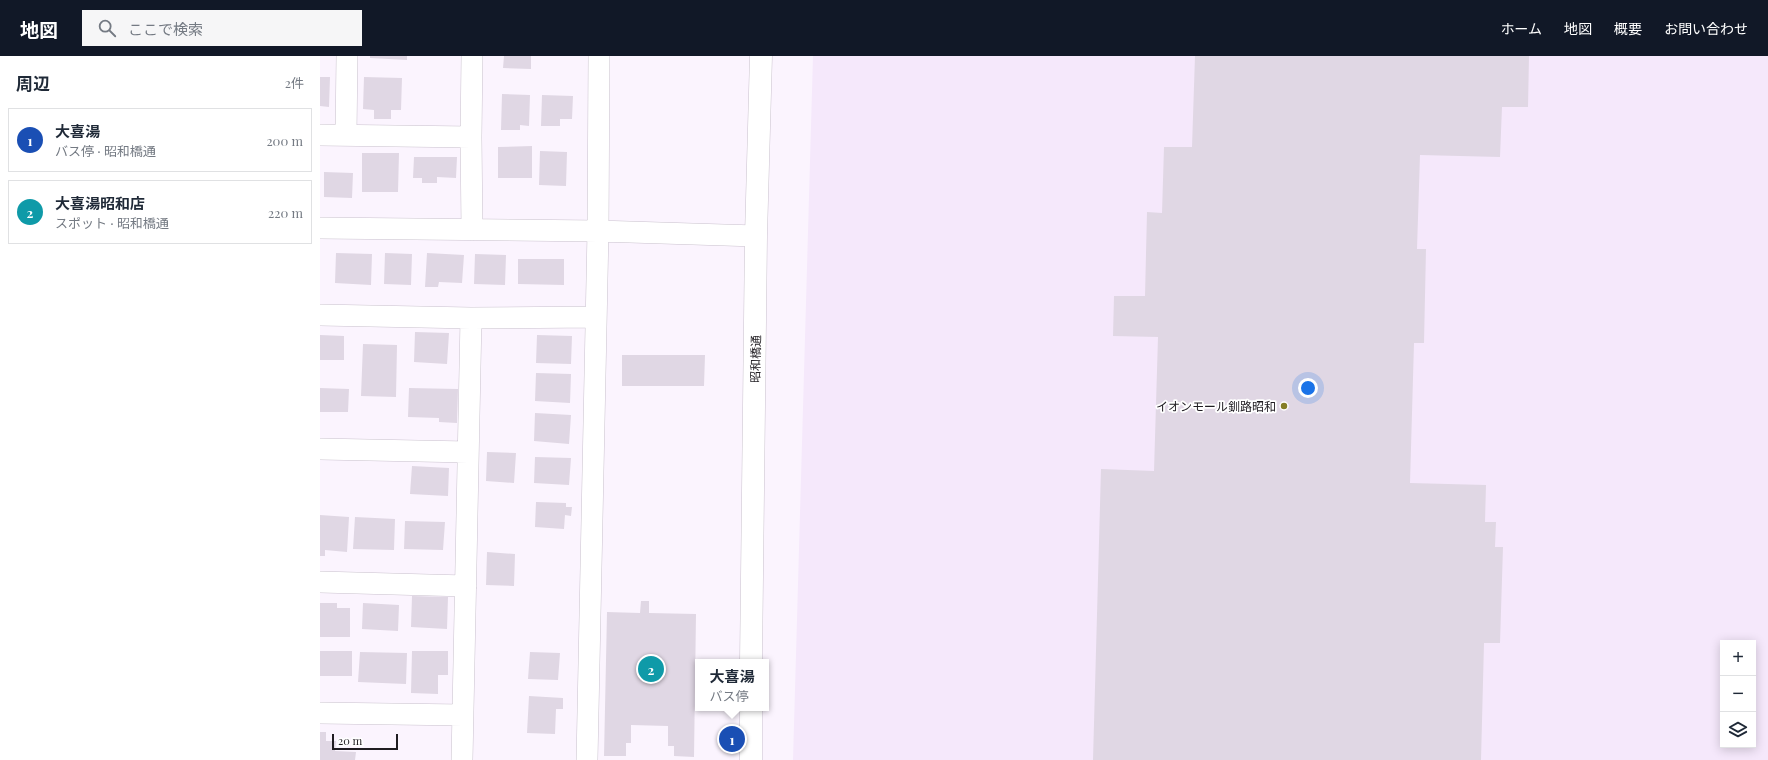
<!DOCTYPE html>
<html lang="ja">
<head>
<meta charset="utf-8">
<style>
  :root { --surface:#fff; --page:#f6f6f7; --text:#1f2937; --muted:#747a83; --line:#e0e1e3; --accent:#111827 }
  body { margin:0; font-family:"Playfair Display","Noto Sans JP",serif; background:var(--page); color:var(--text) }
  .controls { position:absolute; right:12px; bottom:12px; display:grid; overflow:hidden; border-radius:0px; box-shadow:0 2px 10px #0003 }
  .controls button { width:36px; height:36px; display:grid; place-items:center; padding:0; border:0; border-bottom:1px solid var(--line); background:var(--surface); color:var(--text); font:20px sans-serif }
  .scale { position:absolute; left:12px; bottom:10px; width:66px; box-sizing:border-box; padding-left:4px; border:2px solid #1f1c21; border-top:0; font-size:11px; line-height:14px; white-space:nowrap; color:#1f1c21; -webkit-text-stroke:3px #fff; paint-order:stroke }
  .you { position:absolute; left:988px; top:332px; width:14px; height:14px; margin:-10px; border:3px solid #fff; border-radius:50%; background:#1a73e8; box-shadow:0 0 0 6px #1a73e833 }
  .badge { display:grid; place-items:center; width:26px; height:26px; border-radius:50%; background:var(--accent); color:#fff; font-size:13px; font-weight:700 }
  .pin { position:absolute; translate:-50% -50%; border:2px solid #fff; box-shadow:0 1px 4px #0006 }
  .popup { position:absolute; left:375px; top:603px; width:74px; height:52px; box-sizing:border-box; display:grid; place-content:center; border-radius:0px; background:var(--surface); filter:drop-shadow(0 1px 3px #0005); font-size:13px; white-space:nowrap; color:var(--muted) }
  .popup b { font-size:15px; color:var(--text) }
  .popup::after { content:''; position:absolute; left:50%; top:100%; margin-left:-8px; border:8px solid transparent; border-top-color:var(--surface) }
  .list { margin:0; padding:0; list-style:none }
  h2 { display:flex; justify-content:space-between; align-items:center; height:52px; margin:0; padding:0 16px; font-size:17px }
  h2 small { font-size:13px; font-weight:400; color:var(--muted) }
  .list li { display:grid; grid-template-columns:26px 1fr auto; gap:12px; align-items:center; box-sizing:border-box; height:64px; margin:0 8px 8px; padding:0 8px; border:1px solid var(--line); border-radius:0px }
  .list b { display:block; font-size:15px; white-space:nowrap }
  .list p { margin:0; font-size:13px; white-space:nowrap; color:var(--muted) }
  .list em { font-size:13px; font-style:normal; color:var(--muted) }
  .icon { flex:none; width:22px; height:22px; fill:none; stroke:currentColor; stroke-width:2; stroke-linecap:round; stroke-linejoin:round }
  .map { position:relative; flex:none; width:1448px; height:704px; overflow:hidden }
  header { display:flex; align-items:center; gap:24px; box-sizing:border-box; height:56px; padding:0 20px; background:var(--accent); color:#fff }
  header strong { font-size:19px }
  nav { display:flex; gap:22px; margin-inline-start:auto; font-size:14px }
  .search { width:280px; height:36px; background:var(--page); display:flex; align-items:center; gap:10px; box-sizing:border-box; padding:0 14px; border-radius:0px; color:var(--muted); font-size:15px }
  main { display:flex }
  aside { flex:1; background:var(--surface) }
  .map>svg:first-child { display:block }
</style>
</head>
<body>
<header>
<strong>地図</strong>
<div class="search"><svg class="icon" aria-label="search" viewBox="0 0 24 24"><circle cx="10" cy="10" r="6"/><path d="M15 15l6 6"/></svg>ここで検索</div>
<nav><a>ホーム</a><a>地図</a><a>概要</a><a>お問い合わせ</a></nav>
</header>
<main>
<aside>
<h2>周辺<small>2件</small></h2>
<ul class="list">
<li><span class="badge" style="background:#1a4fb4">1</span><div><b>大喜湯</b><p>バス停 · 昭和橋通</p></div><em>200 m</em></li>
<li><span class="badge" style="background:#0f9aa8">2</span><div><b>大喜湯昭和店</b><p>スポット · 昭和橋通</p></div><em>220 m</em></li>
</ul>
</aside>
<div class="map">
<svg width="1448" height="704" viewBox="0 0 1448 704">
  <rect width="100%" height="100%" fill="#fbf4fe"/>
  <path fill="#f5e8fb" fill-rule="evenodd" d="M 493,0 L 1448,0 L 1448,704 L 473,704 ZM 1403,587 L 1433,587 L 1433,689 L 1403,689 Z"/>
  <path fill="#e0d7e4" d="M 50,0 L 87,0 L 87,4 L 50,2 Z
    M 184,0 L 211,0 L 211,13 L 183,12 Z
    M 875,0 L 1209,0 L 1208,51 L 1182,51 L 1180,101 L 1100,99 L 1097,193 L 1106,193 L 1104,287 L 1094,287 L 1090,427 L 1166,429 L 1165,466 L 1176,466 L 1175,491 L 1183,491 L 1180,587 L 1164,587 L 1161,704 L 773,704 L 781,413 L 834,415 L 838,281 L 793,280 L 794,240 L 825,240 L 827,156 L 842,157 L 844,91 L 872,91 Z
    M 0,21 L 10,21 L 9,51 L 0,50 Z
    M 44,21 L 82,22 L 81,54 L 71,54 L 71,63 L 54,63 L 54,54 L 43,53 Z
    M 182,38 L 210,39 L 209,70 L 200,69 L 200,74 L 181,74 Z
    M 222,39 L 253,40 L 252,63 L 240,63 L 240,70 L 221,70 Z
    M 212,90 L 212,122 L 178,122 L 178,91 Z
    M 220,95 L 247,96 L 246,130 L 219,129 Z
    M 42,97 L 79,97 L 78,136 L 42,136 Z
    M 94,101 L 137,101 L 136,122 L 117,121 L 117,127 L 102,127 L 102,122 L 93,122 Z
    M 4,116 L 33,117 L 32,142 L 4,141 Z
    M 16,197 L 52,198 L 51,229 L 15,227 Z
    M 65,197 L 92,198 L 91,229 L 64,228 Z
    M 107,197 L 144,199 L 142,227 L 119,226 L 118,231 L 105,231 Z
    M 155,198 L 186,199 L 185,229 L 154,228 Z
    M 198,203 L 244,203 L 244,229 L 198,228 Z
    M 95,276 L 129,277 L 127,308 L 94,306 Z
    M 0,279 L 24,280 L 24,304 L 0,304 Z
    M 217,279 L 252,280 L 251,308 L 216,307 Z
    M 43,288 L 77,289 L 76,341 L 41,340 Z
    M 302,299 L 385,299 L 384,330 L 302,330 Z
    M 216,317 L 251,318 L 250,347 L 215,345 Z
    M 0,332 L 29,333 L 28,356 L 0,356 Z
    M 89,332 L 138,333 L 137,367 L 119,366 L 119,362 L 88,361 Z
    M 215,357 L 251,359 L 249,388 L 214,385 Z
    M 167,396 L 196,397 L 194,427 L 166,425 Z
    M 215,401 L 251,402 L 249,429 L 214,427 Z
    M 92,410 L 129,412 L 128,440 L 90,438 Z
    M 216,446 L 246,447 L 246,451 L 252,451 L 251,460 L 245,459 L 244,473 L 215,471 Z
    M 0,459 L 29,461 L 27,496 L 5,494 L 5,500 L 0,500 Z
    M 35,461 L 75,463 L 74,494 L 33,493 Z
    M 85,465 L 125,466 L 123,494 L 84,493 Z
    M 167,496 L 195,498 L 194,530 L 166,529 Z
    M 92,540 L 128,541 L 127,573 L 91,571 Z
    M 321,545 L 329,545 L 329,557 L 376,558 L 374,701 L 354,700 L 354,690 L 348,690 L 348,670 L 311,669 L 311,687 L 306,687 L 306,700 L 284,700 L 287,556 L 320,557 Z
    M 0,547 L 17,547 L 17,552 L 30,552 L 30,581 L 0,581 Z
    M 43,547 L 79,549 L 78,575 L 42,573 Z
    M 0,595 L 32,595 L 32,620 L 0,620 Z
    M 92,595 L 128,595 L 128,619 L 118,619 L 118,638 L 91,637 Z
    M 40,596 L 87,597 L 86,628 L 38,626 Z
    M 210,596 L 240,597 L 238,624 L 208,623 Z
    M 209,640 L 243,642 L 243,653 L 236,653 L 235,678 L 207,677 Z
    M 0,676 L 6,676 L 6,685 L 16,685 L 15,695 L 36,696 L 35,704 L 0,704 Z"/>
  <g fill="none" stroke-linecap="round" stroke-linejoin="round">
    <defs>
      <path id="minor" d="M 0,79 L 151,81
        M 26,79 L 27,0
        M 0,172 L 278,175 L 436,180
        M 152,174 L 151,81 L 152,0
        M 0,259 L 151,262 L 276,261
        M 0,393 L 148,396
        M 0,526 L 146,530
        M 0,657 L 143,659
        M 142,704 L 151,262
        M 267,704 L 278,175 L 279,0"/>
      <path id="tertiary" d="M 431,606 L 436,180 L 441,0
        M 431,704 L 431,652"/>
    </defs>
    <use href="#minor" stroke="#cac2ce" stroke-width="22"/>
    <use href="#tertiary" stroke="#cac2ce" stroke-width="23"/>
    <use href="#minor" stroke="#fff" stroke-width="21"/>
    <use href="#tertiary" stroke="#fff" stroke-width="22"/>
  </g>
  <circle fill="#857e25" stroke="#fff" stroke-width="1.5" cx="964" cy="350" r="4"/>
  <g text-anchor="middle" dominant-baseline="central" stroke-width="3.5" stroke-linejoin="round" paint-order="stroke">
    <g font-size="12" fill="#1f1c21" stroke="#fff">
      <text transform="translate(435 303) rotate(-89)">昭和橋通</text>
    </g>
    <g font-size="12" fill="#1f1c21" stroke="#fff" text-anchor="end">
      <text x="956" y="350">イオンモール釧路昭和</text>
    </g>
  </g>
</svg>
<div class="controls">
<button>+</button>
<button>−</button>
<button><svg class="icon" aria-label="layers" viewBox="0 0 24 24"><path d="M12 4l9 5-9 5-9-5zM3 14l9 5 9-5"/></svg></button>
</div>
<div class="scale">20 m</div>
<div class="you"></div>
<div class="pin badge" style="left:412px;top:683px;background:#1a4fb4">1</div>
<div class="popup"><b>大喜湯</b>バス停</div>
<div class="pin badge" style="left:331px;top:613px;background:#0f9aa8">2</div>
</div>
</main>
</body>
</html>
